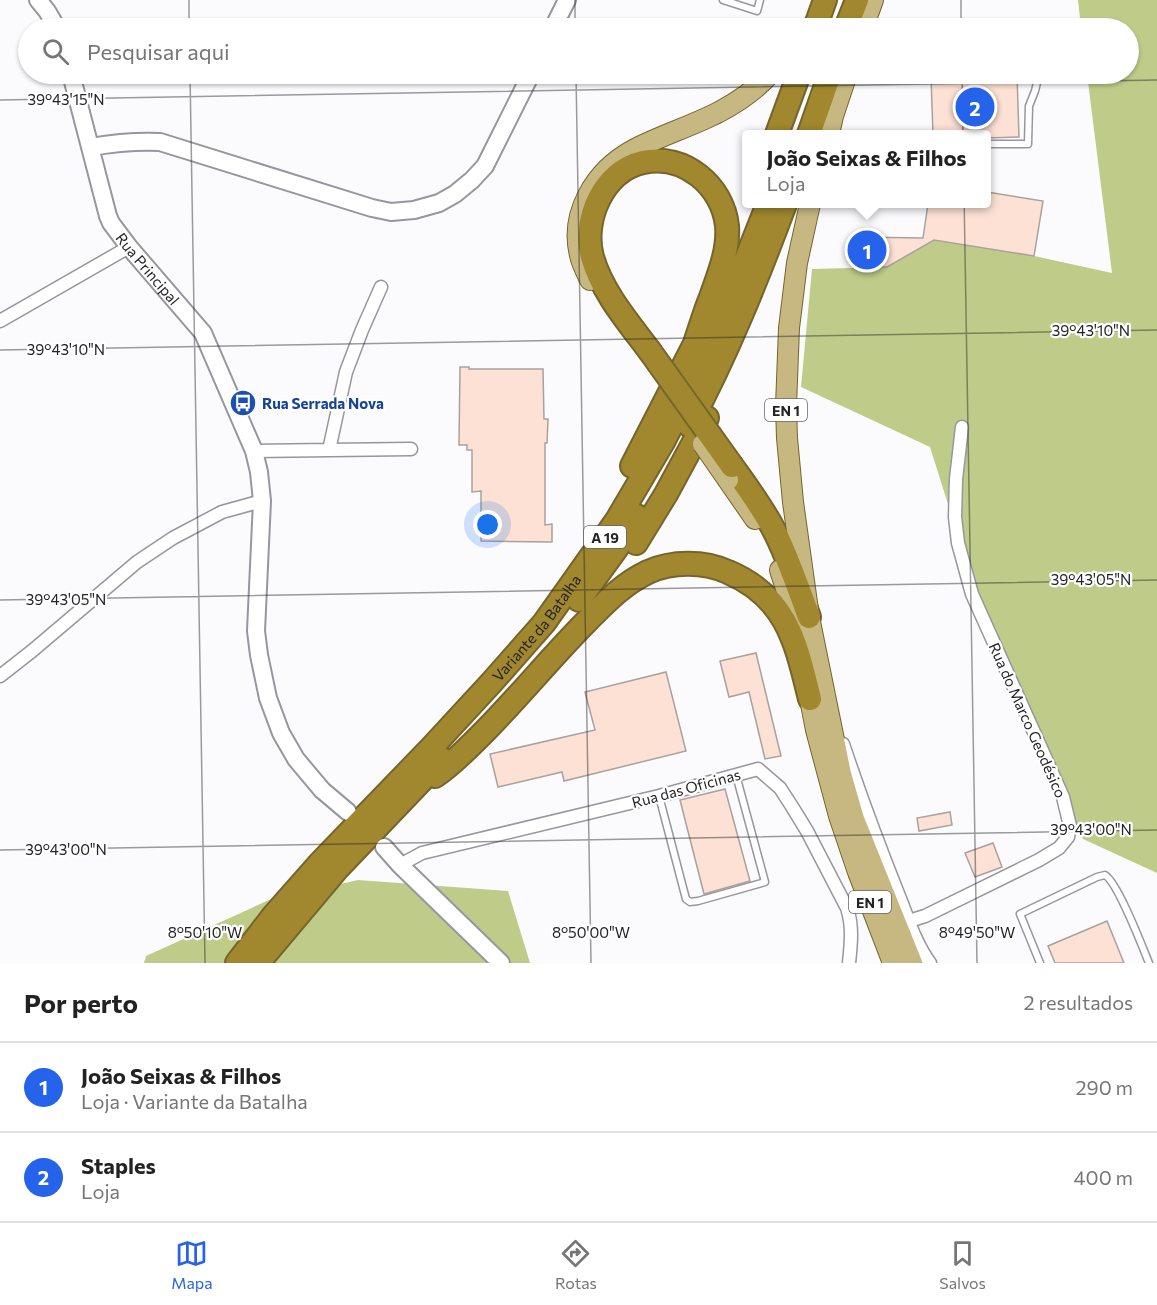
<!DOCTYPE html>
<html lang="pt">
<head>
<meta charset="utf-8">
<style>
  :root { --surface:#fff; --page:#f6f6f6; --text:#222; --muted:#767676; --line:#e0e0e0; --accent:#2563eb }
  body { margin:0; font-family:Commissioner,sans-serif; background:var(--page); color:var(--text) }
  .you { position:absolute; left:488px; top:525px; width:21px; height:21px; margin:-15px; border:4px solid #fff; border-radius:50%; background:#1a73e8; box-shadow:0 0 0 9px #1a73e833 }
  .badge { display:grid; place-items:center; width:39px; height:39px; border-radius:50%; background:var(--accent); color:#fff; font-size:20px; font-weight:700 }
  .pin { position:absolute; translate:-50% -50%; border:3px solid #fff; box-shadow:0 2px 6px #0006 }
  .popup { position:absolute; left:742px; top:130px; width:249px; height:78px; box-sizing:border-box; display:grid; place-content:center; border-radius:6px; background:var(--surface); filter:drop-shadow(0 2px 4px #0005); font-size:20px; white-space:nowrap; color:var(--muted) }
  .popup b { font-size:22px; color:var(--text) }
  .popup::after { content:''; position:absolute; left:50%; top:100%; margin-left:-12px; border:12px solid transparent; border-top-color:var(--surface) }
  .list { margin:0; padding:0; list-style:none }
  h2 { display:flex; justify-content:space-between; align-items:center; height:78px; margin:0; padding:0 24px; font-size:26px }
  h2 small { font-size:20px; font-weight:400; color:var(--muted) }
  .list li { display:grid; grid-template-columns:39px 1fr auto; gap:18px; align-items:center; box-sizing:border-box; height:90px; padding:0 24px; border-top:2px solid var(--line) }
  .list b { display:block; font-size:22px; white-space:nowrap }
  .list p { margin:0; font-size:20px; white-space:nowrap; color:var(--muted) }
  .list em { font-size:20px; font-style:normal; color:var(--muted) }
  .icon { flex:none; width:33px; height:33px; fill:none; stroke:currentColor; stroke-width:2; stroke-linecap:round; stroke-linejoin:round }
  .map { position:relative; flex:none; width:1157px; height:963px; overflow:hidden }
  .search { position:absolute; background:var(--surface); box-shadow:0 2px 4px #0004; left:18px; right:18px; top:18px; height:66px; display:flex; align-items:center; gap:15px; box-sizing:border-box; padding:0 21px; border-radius:33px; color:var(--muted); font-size:22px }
  .sheet { height:258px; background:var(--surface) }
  nav { display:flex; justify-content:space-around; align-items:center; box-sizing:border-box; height:84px; border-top:2px solid var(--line); background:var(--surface); font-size:16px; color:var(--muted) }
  nav a { display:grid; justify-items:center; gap:3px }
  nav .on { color:var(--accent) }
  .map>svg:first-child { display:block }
</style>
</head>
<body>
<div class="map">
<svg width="1157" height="963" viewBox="0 0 1157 963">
  <rect width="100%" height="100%" fill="#fbfbfe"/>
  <path fill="#bfcc89" d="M 1078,0 L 1157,0 L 1157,873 L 1083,839 L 1013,696 L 976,593 L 930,447 L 801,387 L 812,269 L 887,267 L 934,240 L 1034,256 L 1112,273 L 1087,74 L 1128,74 L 1128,28 L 1081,28 Z
    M 358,880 L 508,891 L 530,963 L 144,963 L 146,956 L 269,900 Z"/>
  <path fill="#fde1d4" stroke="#a9a19e" stroke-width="1.5" d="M 1017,75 L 1019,137 L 987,138 L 987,135 L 933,135 L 931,77 Z
    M 987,192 L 1043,201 L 1034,256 L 934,240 L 887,267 L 854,266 L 854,237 L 923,238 L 928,204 L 987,204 Z
    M 460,367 L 469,367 L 469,369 L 543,369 L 544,419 L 548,419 L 547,443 L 545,443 L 545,525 L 552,524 L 552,542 L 481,541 L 481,491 L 472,492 L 472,450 L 467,450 L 467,445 L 459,445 Z
    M 756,653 L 781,756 L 765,759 L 749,692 L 729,697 L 720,661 Z
    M 666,672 L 686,751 L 564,781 L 562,772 L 498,787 L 490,754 L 595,730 L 585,692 Z
    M 725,789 L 750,881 L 704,894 L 680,800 Z
    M 950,812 L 952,825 L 919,831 L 917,818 Z
    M 993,843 L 1002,867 L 975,877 L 965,853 Z
    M 1107,921 L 1124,963 L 1055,963 L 1048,946 Z"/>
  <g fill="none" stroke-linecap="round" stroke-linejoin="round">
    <defs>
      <path id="lane" d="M 723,0 L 757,11 L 760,0
        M 987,144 L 1028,144 L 1029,106 L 1035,91 L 1039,74
        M 659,796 L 686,899 L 690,902 L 698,901 L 765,882 L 736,775
        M 1040,963 L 1020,914 L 1097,877 L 1105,875 C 1118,883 1142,946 1149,963"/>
      <path id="street" d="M 0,321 L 129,247
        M 329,450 L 411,449
        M 254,451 L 329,450 L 346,372 L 362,330 L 381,287
        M 0,676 L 32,651 L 137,562 L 173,538 L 222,512 L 262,501
        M 843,744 C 860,795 879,846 899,896 C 908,918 915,943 930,963
        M 400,865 L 422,853 L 659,796 L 758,769 L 780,788 L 791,805 L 807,831 L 847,908 C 853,926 851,944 849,963
        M 909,921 L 925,916 L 1039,860 L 1059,848 L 1068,837 L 1070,826 L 1063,797 L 972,594 L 958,543 L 955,517 L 956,479 L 962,427"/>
      <g id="secondary">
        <path d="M 38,0 L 47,11 L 57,28"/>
        <path d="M 553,28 L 567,0"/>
        <path id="s1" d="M 71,74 L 108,216 L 111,223 L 129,247 L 203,333 L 254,451 L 259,472 L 262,501 L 256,631 L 259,655 L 268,698 L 281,733 L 296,759 L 322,790 L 348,812"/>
        <path d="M 91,147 C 114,143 136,141 160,142 L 372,208 L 391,212 L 414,210 L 439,203 L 455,194 L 472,180 L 485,166 L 531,74"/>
        <path d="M 384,847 L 400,865 L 501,963"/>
      </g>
      <path id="primary" d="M 863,28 L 873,0
        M 829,134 L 833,116 L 847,74
        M 810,204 L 797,263 L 789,328 L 786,406 L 787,438 L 793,502 L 809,617 L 841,774 L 854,819 L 912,963
        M 590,280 C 587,273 583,266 581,259 C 568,214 595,170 635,149 C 662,135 692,126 719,112 C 738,102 756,89 770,74
        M 728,480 L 755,519
        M 780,570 L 791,604 L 800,642
        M 807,683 L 816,730 L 839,816 L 858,872 L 893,963"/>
      <g id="highway">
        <path d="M 815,28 L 825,0"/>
        <path d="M 846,28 L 857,0"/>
        <path d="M 777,134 L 799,74"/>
        <path d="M 809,134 L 830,74"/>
        <path d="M 649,350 C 628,322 602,292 592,257 C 582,220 603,171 643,162 C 684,153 723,186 727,226 C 729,251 719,274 711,297 C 705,311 701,326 696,340"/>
        <path d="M 689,425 C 727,354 757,279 785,204"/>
        <path d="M 632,466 L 703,328"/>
        <path d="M 732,466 C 747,487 762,507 774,530 C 788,557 798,588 809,617"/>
        <path d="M 636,543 L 666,494 L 707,418"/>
        <path d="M 579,600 L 616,549 L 637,516"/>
        <path d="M 435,776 C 450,766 463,753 476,740 C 515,702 549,659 588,620 C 607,601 623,584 648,572 C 672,561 704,561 728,572 C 787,597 796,642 810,699"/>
        <path id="s2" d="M 237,963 L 274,915 L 319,864 L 432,747 L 492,682 L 544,623 L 617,520 L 663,442 L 695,379 L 714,340 L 768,204"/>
        <path d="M 258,963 L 338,868 L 442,759"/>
      </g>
    </defs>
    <use href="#lane" stroke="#96979e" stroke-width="9"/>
    <use href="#street" stroke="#96979e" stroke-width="15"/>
    <use href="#secondary" stroke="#96979e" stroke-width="20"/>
    <use href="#primary" stroke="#75652c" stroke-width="22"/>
    <use href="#highway" stroke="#75652c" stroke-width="26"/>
    <use href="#lane" stroke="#fff" stroke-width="6"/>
    <use href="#street" stroke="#fff" stroke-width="12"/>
    <use href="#secondary" stroke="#fff" stroke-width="16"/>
    <use href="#primary" stroke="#c7b882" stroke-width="20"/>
    <use href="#highway" stroke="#a1882e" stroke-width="22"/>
    <defs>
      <path id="primary-bridge" d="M 703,444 L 728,480"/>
      <path id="highway-bridge" d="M 649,350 L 732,466"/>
    </defs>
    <use href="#primary-bridge" stroke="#75652c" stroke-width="22" stroke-linecap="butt"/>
    <use href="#highway-bridge" stroke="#75652c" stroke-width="26" stroke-linecap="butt"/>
    <use href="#primary-bridge" stroke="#c7b882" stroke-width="20"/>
    <use href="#highway-bridge" stroke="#a1882e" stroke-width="22"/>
  </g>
  <path fill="none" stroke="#242427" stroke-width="1.5" stroke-opacity="0.45" d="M 189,0 L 189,28M 575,0 L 575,28M 961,0 L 961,28M 190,74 L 205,963M 576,74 L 591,963M 962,74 L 977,963M 0,100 L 1157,80M 0,350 L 1157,330M 0,600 L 1157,580M 0,850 L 1157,830"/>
  <defs>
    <symbol id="bus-disc" viewBox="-11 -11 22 22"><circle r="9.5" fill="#1a4fb4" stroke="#fff"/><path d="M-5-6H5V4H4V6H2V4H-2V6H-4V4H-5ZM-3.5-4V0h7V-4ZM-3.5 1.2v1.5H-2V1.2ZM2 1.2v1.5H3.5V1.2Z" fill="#fff"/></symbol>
  </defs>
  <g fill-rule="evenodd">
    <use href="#bus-disc" x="228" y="388" width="30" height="30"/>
  </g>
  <g text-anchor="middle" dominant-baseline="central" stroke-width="4.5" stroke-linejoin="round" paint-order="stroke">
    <g fill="#fff" stroke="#666668" stroke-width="1.5">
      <rect x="765" y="399" width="42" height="22" rx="4.5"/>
      <rect x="584" y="526" width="42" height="22" rx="4.5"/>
      <rect x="849" y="891" width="42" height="22" rx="4.5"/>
    </g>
    <g font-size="14" font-weight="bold" fill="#242427">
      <text x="786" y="410">EN 1</text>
      <text x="605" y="537">A 19</text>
      <text x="870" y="902">EN 1</text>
    </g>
    <g font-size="15" fill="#242427" stroke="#fff">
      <text stroke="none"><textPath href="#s1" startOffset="213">Rua Principal</textPath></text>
      <text stroke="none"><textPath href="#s2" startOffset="450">Variante da Batalha</textPath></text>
      <text transform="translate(1028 720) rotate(66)">Rua do Marco Geodésico</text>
      <text transform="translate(686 788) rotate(-15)">Rua das Oficinas</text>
    </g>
    <g font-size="15" font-weight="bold" fill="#164399" stroke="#fff" text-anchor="start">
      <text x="262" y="403">Rua Serrada Nova</text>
    </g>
  </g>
  <g font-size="15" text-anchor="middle" fill="#242427" stroke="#fff" stroke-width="4.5" stroke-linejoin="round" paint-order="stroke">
    <text x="66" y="105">39°43'15"N</text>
    <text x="1091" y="336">39°43'10"N</text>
    <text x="66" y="355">39°43'10"N</text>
    <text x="1091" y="585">39°43'05"N</text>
    <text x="66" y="605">39°43'05"N</text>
    <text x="1091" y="835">39°43'00"N</text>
    <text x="66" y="855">39°43'00"N</text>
    <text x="205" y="938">8°50'10"W</text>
    <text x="591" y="938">8°50'00"W</text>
    <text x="977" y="938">8°49'50"W</text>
  </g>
</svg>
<div class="you"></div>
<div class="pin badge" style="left:867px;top:250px">1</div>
<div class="popup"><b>João Seixas &amp; Filhos</b>Loja</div>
<div class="pin badge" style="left:975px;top:107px">2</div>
<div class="search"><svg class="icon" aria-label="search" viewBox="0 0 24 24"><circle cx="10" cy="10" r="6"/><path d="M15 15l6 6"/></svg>Pesquisar aqui</div>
</div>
<section class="sheet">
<h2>Por perto<small>2 resultados</small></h2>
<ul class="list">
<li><span class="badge">1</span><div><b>João Seixas &amp; Filhos</b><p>Loja · Variante da Batalha</p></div><em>290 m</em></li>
<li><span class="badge">2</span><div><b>Staples</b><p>Loja</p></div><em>400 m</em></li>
</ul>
</section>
<nav>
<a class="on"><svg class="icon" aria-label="map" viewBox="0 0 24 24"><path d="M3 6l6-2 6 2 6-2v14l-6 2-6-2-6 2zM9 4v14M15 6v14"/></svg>Mapa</a>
<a><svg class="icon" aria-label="directions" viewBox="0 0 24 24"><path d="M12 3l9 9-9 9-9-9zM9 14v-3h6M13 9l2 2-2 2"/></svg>Rotas</a>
<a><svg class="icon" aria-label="saved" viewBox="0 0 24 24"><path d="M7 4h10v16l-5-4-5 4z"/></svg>Salvos</a>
</nav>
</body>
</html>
